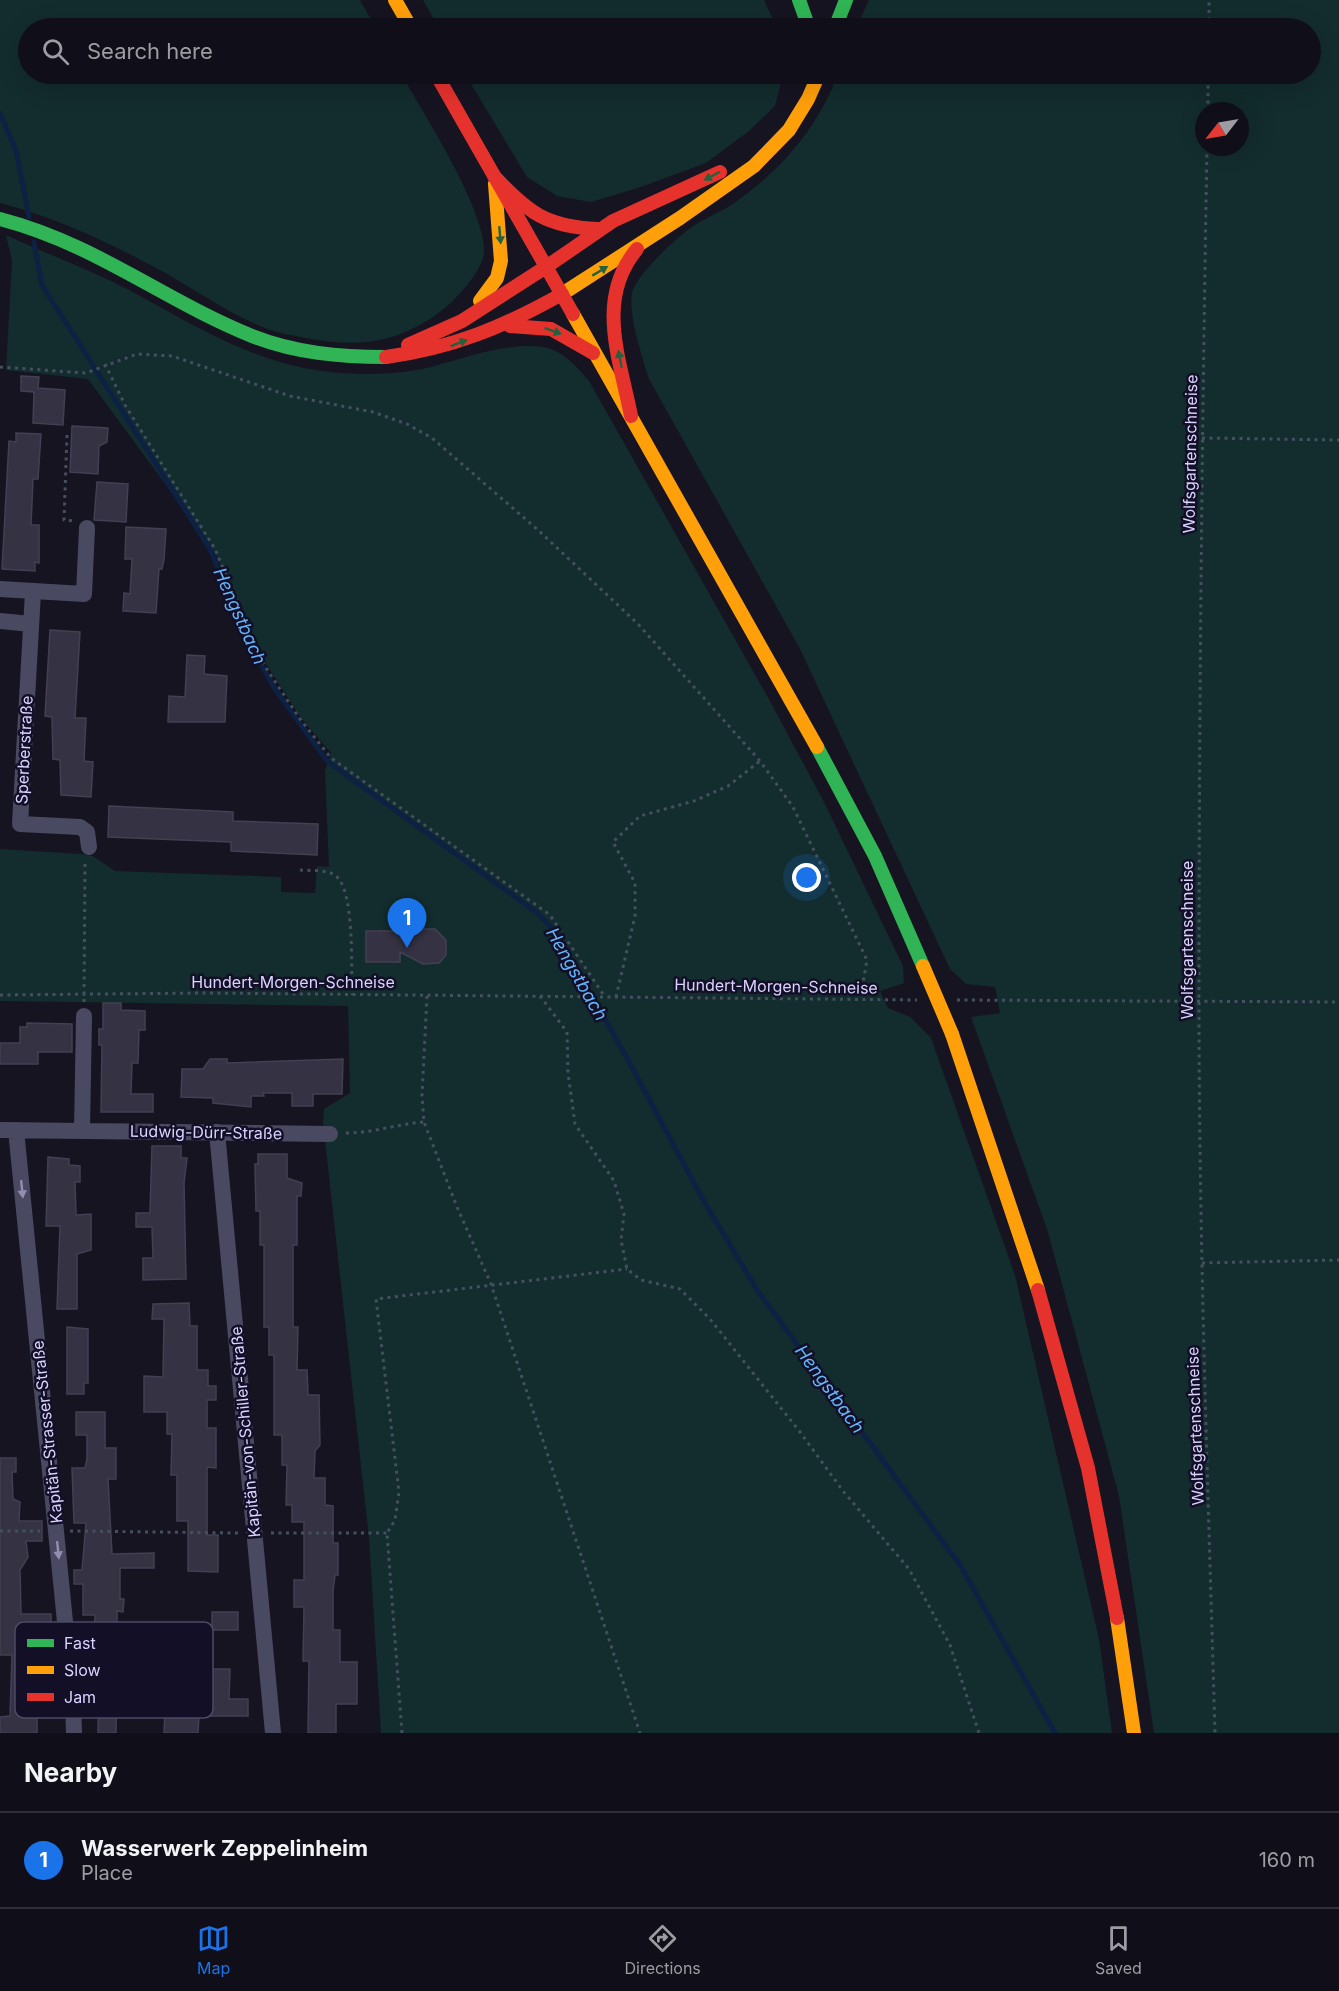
<!DOCTYPE html>
<html lang="en">
<head>
<meta charset="utf-8">
<style>
  :root { --surface:#100f19; --page:#1e1d26; --text:#f1f3f6; --muted:#9c9ca2; --line:#302f38; --accent:#1a73e8 }
  body { margin:0; font-family:Inter,sans-serif; background:var(--page); color:var(--text) }
  .compass { position:absolute; left:1195px; top:102px; width:54px; height:54px; border-radius:50%; background:var(--surface); box-shadow:0 6px 24px #0002; rotate:239deg }
  .you { position:absolute; left:807px; top:878px; width:21px; height:21px; margin:-15px; border:4px solid #fff; border-radius:50%; background:#1a73e8; box-shadow:0 0 0 9px #1a73e833 }
  .badge { display:grid; place-items:center; width:39px; height:39px; border-radius:50%; background:var(--accent); color:#fff; font-size:20px; font-weight:700 }
  .pin { position:absolute; translate:-50% -50px; filter:drop-shadow(0 2px 3px #0008) }
  .pin::after { content:''; position:absolute; top:32px; width:21px; height:18px; background:inherit; clip-path:polygon(0 0,100% 0,50% 100%) }
  .list { margin:0; padding:0; list-style:none }
  h2 { display:flex; justify-content:space-between; align-items:center; height:78px; margin:0; padding:0 24px; font-size:26px }
  h2 small { font-size:20px; font-weight:400; color:var(--muted) }
  .list li { display:grid; grid-template-columns:39px 1fr auto; gap:18px; align-items:center; box-sizing:border-box; height:96px; padding:0 24px; border-top:2px solid var(--line) }
  .list b { display:block; font-size:22px; white-space:nowrap }
  .list p { margin:0; font-size:20px; white-space:nowrap; color:var(--muted) }
  .list em { font-size:20px; font-style:normal; color:var(--muted) }
  .icon { flex:none; width:33px; height:33px; fill:none; stroke:currentColor; stroke-width:2; stroke-linecap:round; stroke-linejoin:round }
  .map { position:relative; flex:none; width:1339px; height:1733px; overflow:hidden }
  .search { position:absolute; background:var(--surface); box-shadow:0 6px 24px #0002; left:18px; right:18px; top:18px; height:66px; display:flex; align-items:center; gap:15px; box-sizing:border-box; padding:0 21px; border-radius:33px; color:var(--muted); font-size:22px }
  .sheet { height:174px; background:var(--surface) }
  nav { display:flex; justify-content:space-around; align-items:center; box-sizing:border-box; height:84px; border-top:2px solid var(--line); background:var(--surface); font-size:16px; color:var(--muted) }
  nav a { display:grid; justify-items:center; gap:3px }
  nav .on { color:var(--accent) }
  .map>svg:first-child { display:block }
</style>
</head>
<body>
<div class="map">
<svg width="1339" height="1733" viewBox="0 0 1339 1733">
  <rect width="100%" height="100%" fill="#161421"/>
  <path fill="#132c2d" fill-rule="evenodd" d="M 0,0 L 360,0 L 376,28 L 28,28 L 28,74 L 401,74 C 423,112 487,212 484,253 C 483,269 457,299 445,308 C 399,344 357,349 301,337 C 291,335 279,333 270,330 C 230,315 195,289 158,269 C 108,242 55,217 0,203 Z
    M 423,0 L 764,0 L 777,28 L 439,28 Z
    M 869,0 L 1339,0 L 1339,1733 L 1154,1733 L 1119,1496 L 1048,1232 L 971,1017 L 1000,1013 L 995,987 L 966,984 L 950,969 L 800,649 L 649,379 C 643,359 626,310 633,290 C 640,272 674,240 689,229 C 704,218 722,212 737,201 C 783,168 818,127 838,74 L 1310,74 L 1310,28 L 856,28 ZM 1204,111 L 1240,111 L 1240,147 L 1204,147 Z
    M 465,74 L 783,74 L 775,106 L 749,131 L 706,163 L 638,188 L 591,202 L 557,196 L 527,177 Z
    M 6,235 C 47,254 91,270 131,291 C 210,334 270,373 363,374 C 381,374 404,373 422,369 C 457,361 506,341 542,347 C 563,350 576,366 589,381 L 770,701 L 825,804 L 903,966 L 904,983 L 880,991 L 888,1008 L 910,1017 L 931,1038 L 1015,1275 L 1099,1639 L 1112,1733 L 381,1733 L 369,1538 L 323,1122 L 324,1109 L 350,1093 L 348,1006 L 0,1001 L 0,849 L 82,854 L 93,856 L 115,871 L 281,877 L 281,892 L 315,893 L 317,866 L 329,867 L 325,771 L 331,753 L 301,718 L 266,664 L 213,549 L 88,379 L 6,370 L 12,261 Z"/>
  <g fill="none" stroke-linecap="round" stroke-linejoin="round">
    <path stroke="#0d2144" stroke-width="5" d="M 0,113 L 16,151 L 29,217
      M 34,242 L 42,285 L 210,549 L 252,649 L 275,689 L 327,761 L 536,912 L 555,931 L 627,1058 L 702,1198 L 757,1290 L 960,1565 L 1055,1733"/>
  </g>
  <path fill="#343243" stroke="#433f54" stroke-width="1.5" d="M 21,376 L 39,377 L 38,388 L 65,390 L 63,425 L 33,423 L 34,392 L 21,391 Z
    M 72,426 L 108,428 L 107,442 L 99,446 L 98,474 L 70,472 Z
    M 16,433 L 41,434 L 38,479 L 33,479 L 31,525 L 39,525 L 39,563 L 35,562 L 35,571 L 2,569 L 9,441 L 16,442 Z
    M 97,482 L 128,484 L 126,522 L 94,520 Z
    M 126,527 L 166,529 L 164,560 L 162,569 L 159,569 L 156,613 L 123,611 L 124,593 L 130,594 L 132,559 L 125,559 Z
    M 50,630 L 80,632 L 75,718 L 86,718 L 84,761 L 93,762 L 91,797 L 61,795 L 60,760 L 53,759 L 52,717 L 45,716 Z
    M 187,655 L 205,656 L 204,674 L 227,676 L 225,722 L 168,722 L 169,696 L 185,697 Z
    M 109,806 L 233,812 L 233,821 L 318,824 L 317,855 L 231,851 L 231,842 L 108,837 Z
    M 424,929 L 435,929 L 446,940 L 446,955 L 439,963 L 423,964 L 400,952 L 400,962 L 366,962 L 366,931 L 400,931 L 401,939 Z
    M 103,1003 L 121,1003 L 121,1010 L 145,1011 L 145,1030 L 139,1030 L 138,1063 L 132,1063 L 131,1094 L 153,1094 L 153,1112 L 101,1112 L 102,1045 L 99,1045 L 99,1029 L 103,1029 Z
    M 27,1023 L 72,1024 L 72,1052 L 38,1052 L 38,1064 L 0,1064 L 0,1043 L 20,1043 L 20,1027 L 27,1027 Z
    M 210,1059 L 227,1059 L 227,1063 L 343,1059 L 342,1094 L 313,1094 L 313,1106 L 292,1106 L 292,1093 L 263,1093 L 264,1096 L 251,1096 L 251,1107 L 213,1103 L 213,1098 L 181,1097 L 182,1069 L 203,1069 Z
    M 152,1146 L 181,1146 L 181,1158 L 187,1158 L 184,1183 L 186,1279 L 143,1280 L 143,1258 L 153,1258 L 152,1227 L 136,1227 L 136,1213 L 150,1213 Z
    M 258,1154 L 287,1154 L 287,1178 L 302,1183 L 301,1196 L 297,1196 L 297,1245 L 293,1245 L 293,1327 L 298,1327 L 297,1370 L 307,1370 L 308,1395 L 319,1395 L 320,1445 L 315,1451 L 314,1478 L 325,1478 L 325,1505 L 333,1506 L 333,1543 L 338,1543 L 338,1575 L 335,1575 L 333,1591 L 333,1630 L 340,1630 L 340,1662 L 357,1662 L 357,1704 L 336,1704 L 336,1733 L 308,1733 L 309,1661 L 303,1661 L 304,1607 L 294,1607 L 294,1580 L 304,1580 L 304,1522 L 292,1522 L 292,1505 L 286,1505 L 287,1465 L 282,1465 L 282,1435 L 274,1435 L 274,1355 L 269,1355 L 269,1327 L 264,1327 L 264,1245 L 260,1245 L 260,1211 L 256,1211 L 255,1164 L 258,1164 Z
    M 48,1157 L 69,1159 L 69,1165 L 80,1166 L 80,1182 L 75,1182 L 76,1215 L 91,1214 L 91,1250 L 77,1254 L 77,1309 L 57,1309 L 60,1226 L 46,1226 Z
    M 189,1303 L 190,1326 L 197,1326 L 197,1370 L 208,1370 L 208,1386 L 216,1386 L 216,1400 L 207,1400 L 207,1428 L 216,1428 L 216,1468 L 207,1467 L 207,1535 L 218,1535 L 218,1572 L 188,1571 L 188,1521 L 177,1521 L 177,1475 L 171,1475 L 172,1434 L 167,1434 L 167,1412 L 144,1412 L 144,1376 L 163,1377 L 164,1319 L 152,1319 L 153,1304 Z
    M 67,1327 L 88,1329 L 88,1383 L 84,1383 L 84,1394 L 67,1394 Z
    M 76,1412 L 105,1412 L 105,1448 L 116,1448 L 116,1479 L 108,1479 L 112,1554 L 154,1553 L 154,1568 L 120,1568 L 120,1599 L 124,1599 L 123,1612 L 117,1611 L 117,1642 L 112,1642 L 112,1659 L 93,1658 L 95,1615 L 83,1615 L 83,1584 L 74,1584 L 74,1570 L 82,1570 L 86,1523 L 74,1523 L 72,1468 L 85,1468 L 87,1459 L 87,1435 L 76,1435 Z
    M 0,1458 L 16,1458 L 16,1472 L 12,1472 L 13,1499 L 20,1502 L 19,1521 L 42,1521 L 42,1541 L 26,1541 L 28,1557 L 20,1570 L 21,1614 L 51,1614 L 51,1629 L 28,1629 L 26,1677 L 32,1680 L 32,1698 L 60,1698 L 60,1713 L 37,1712 L 37,1733 L 0,1733 L 0,1717 L 10,1716 L 12,1655 L 0,1655 Z
    M 212,1612 L 238,1612 L 238,1630 L 212,1630 Z
    M 189,1669 L 230,1669 L 229,1699 L 248,1699 L 248,1716 L 199,1716 L 198,1733 L 164,1733 L 165,1712 L 173,1712 L 174,1696 L 189,1696 Z
    M 99,1675 L 117,1675 L 116,1733 L 98,1733 Z"/>
  <g fill="none" stroke-linecap="round" stroke-linejoin="round">
    <path stroke="#44505f" stroke-width="3" stroke-dasharray="3 4.5" stroke-linecap="butt" d="M 1209,28 L 1209,0
      M 1208,111 L 1208,74
      M 1207,147 C 1202,431 1199,716 1199,1000 C 1199,1244 1208,1489 1215,1733
      M 105,364 L 125,405 L 215,549 L 264,665 L 300,719 L 331,758 L 550,915 L 605,997
      M 0,367 L 86,373 L 137,354 L 172,356 L 290,396 L 373,412 L 407,424 L 432,438 L 538,530 L 638,624 L 760,761 L 793,807 L 867,960 L 860,999
      M 67,435 L 64,520 L 74,521
      M 1202,438 L 1339,440
      M 300,870 C 311,871 327,869 336,876 C 355,891 351,970 352,995
      M 0,995 L 205,993 L 917,1000
      M 427,996 L 422,1096 L 424,1122 L 457,1207 L 491,1284 L 640,1733
      M 540,996 L 567,1032 L 568,1073 L 575,1124 L 614,1181 L 624,1214 L 621,1240 L 627,1269 L 641,1280 L 680,1289 L 710,1319 L 800,1432 L 843,1491 L 909,1569 L 950,1645 L 979,1733
      M 616,997 L 635,916 L 635,883 L 613,842 L 640,816 L 694,801 L 728,786 L 760,761
      M 957,1000 L 1339,1002
      M 84,1002 L 85,861
      M 346,1133 C 373,1133 397,1124 424,1122
      M 1202,1263 L 1339,1260
      M 0,1531 L 40,1531
      M 70,1531 L 238,1533
      M 271,1533 L 387,1533
      M 402,1733 L 387,1533 L 395,1520 L 399,1492 L 376,1299 L 627,1269"/>
    <path stroke="#4a4962" stroke-width="16" d="M 0,589 L 84,594 L 87,528
      M 33,592 L 20,824 L 80,827 L 87,832 L 89,847
      M 0,621 L 31,624
      M 0,1130 L 330,1134
      M 16,1130 L 73,1702 L 74,1733
      M 82,1130 L 84,1016
      M 217,1132 L 273,1733"/>
    <path stroke="#30b455" stroke-width="14" d="M 799,0 L 809,28
      M 835,28 L 846,0
      M 0,219 C 96,244 163,300 252,336 C 295,353 340,357 386,357
      M 817,747 L 875,856 L 923,966"/>
    <path stroke="#ff9f0a" stroke-width="14" d="M 395,0 L 411,28
      M 562,294 L 680,218 L 754,166 L 789,130 L 808,99 L 819,74
      M 480,301 L 497,278 L 501,261 L 495,184
      M 573,314 L 817,747
      M 952,1034 L 1038,1290
      M 1117,1618 L 1134,1733"/>
    <path stroke="#e5322d" stroke-width="14" d="M 436,74 L 573,314
      M 494,176 C 528,213 547,227 598,229
      M 546,267 L 613,221 L 720,172
      M 510,326 L 551,329 L 593,353
      M 408,345 L 462,321 L 546,267
      M 386,357 C 453,348 503,327 562,294
      M 631,416 C 620,359 595,299 637,249
      M 1038,1290 L 1088,1468 L 1117,1618"/>
    <path stroke="#ff9f0a" stroke-width="14" d="M 923,966 L 952,1034"/>
  </g>
  <defs><path id="oneway-solid" d="M-6-.8H1V-3.2L6.5 0L1 3.2V.8H-6Z" transform="scale(1.5)"/></defs>
  <g fill="#22623e">
    <use href="#oneway-solid" transform="translate(712 176) rotate(152)"/>
    <use href="#oneway-solid" transform="translate(500 235) rotate(85)"/>
    <use href="#oneway-solid" transform="translate(600 271) rotate(-31)"/>
    <use href="#oneway-solid" transform="translate(553 331) rotate(20)"/>
    <use href="#oneway-solid" transform="translate(459 343) rotate(-21)"/>
    <use href="#oneway-solid" transform="translate(620 359) rotate(-101)"/>
  </g>
  <g fill="#928eb0">
    <use href="#oneway-solid" transform="translate(22 1189) rotate(84)"/>
    <use href="#oneway-solid" transform="translate(58 1550) rotate(84)"/>
  </g>
  <g text-anchor="middle" dominant-baseline="central" stroke-width="5" stroke-linejoin="round" paint-order="stroke">
    <g font-size="16" fill="#d9d4ff" stroke="#130f26">
      <text transform="translate(1190 454) rotate(-89)">Wolfsgartenschneise</text>
      <text transform="translate(24 750) rotate(-87)">Sperberstraße</text>
      <text transform="translate(1187 940) rotate(-90)">Wolfsgartenschneise</text>
      <text x="293" y="982">Hundert-Morgen-Schneise</text>
      <text transform="translate(776 986) rotate(1)">Hundert-Morgen-Schneise</text>
      <text transform="translate(206 1132) rotate(1)">Ludwig-Dürr-Straße</text>
      <text transform="translate(1195 1426) rotate(-92)">Wolfsgartenschneise</text>
      <text transform="translate(47 1432) rotate(-96)">Kapitän-Strasser-Straße</text>
      <text transform="translate(245 1432) rotate(-95)">Kapitän-von-Schiller-Straße</text>
    </g>
    <g font-size="18" font-style="italic" fill="#62b6ff" stroke="#130f26">
      <text transform="translate(240 616) rotate(66)">Hengstbach</text>
      <text transform="translate(577 974) rotate(60)">Hengstbach</text>
      <text transform="translate(830 1389) rotate(54)">Hengstbach</text>
    </g>
  </g>
  <rect x="15" y="1622" width="198" height="96" rx="9" fill="#130f26" stroke="#4e4a67" stroke-width="1.5"/>
  <rect x="27" y="1639" width="27" height="8" fill="#30b455"/>
  <rect x="27" y="1666" width="27" height="8" fill="#ff9f0a"/>
  <rect x="27" y="1693" width="27" height="8" fill="#e5322d"/>
  <g font-size="16" fill="#d9d4ff">
    <text x="64" y="1649">Fast</text>
    <text x="64" y="1676">Slow</text>
    <text x="64" y="1703">Jam</text>
  </g>
</svg>
<svg class="compass" viewBox="-18 -18 36 36"><path d="M0-13l5 13h-10z" fill="#e53935"/><path d="M0 13l5-13h-10z" fill="#9c9ca2"/></svg>
<div class="you"></div>
<div class="pin badge" style="left:407px;top:948px">1</div>
<div class="search"><svg class="icon" aria-label="search" viewBox="0 0 24 24"><circle cx="10" cy="10" r="6"/><path d="M15 15l6 6"/></svg>Search here</div>
</div>
<section class="sheet">
<h2>Nearby<small></small></h2>
<ul class="list">
<li><span class="badge">1</span><div><b>Wasserwerk Zeppelinheim</b><p>Place</p></div><em>160 m</em></li>
</ul>
</section>
<nav>
<a class="on"><svg class="icon" aria-label="map" viewBox="0 0 24 24"><path d="M3 6l6-2 6 2 6-2v14l-6 2-6-2-6 2zM9 4v14M15 6v14"/></svg>Map</a>
<a><svg class="icon" aria-label="directions" viewBox="0 0 24 24"><path d="M12 3l9 9-9 9-9-9zM9 14v-3h6M13 9l2 2-2 2"/></svg>Directions</a>
<a><svg class="icon" aria-label="saved" viewBox="0 0 24 24"><path d="M7 4h10v16l-5-4-5 4z"/></svg>Saved</a>
</nav>
</body>
</html>
